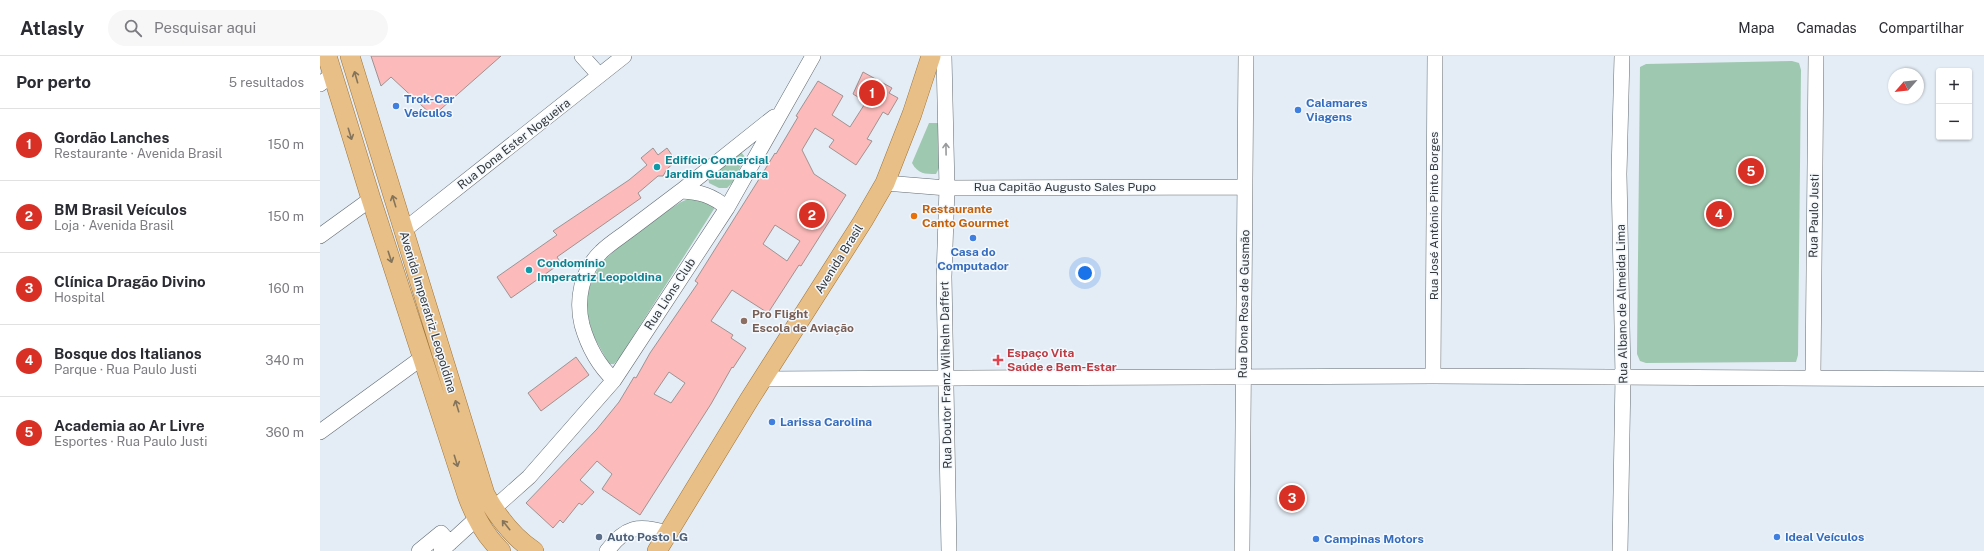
<!DOCTYPE html>
<html lang="pt">
<head>
<meta charset="utf-8">
<style>
  :root { --surface:#fff; --page:#f7f7f7; --text:#2b2b33; --muted:#7c7c81; --line:#e1e1e2; --accent:#d93025 }
  body { margin:0; font-family:"Public Sans",sans-serif; background:var(--page); color:var(--text) }
  .controls { position:absolute; right:12px; top:12px; display:grid; overflow:hidden; border-radius:4px; box-shadow:0 1px 3px #0004 }
  .controls button { width:36px; height:36px; display:grid; place-items:center; padding:0; border:0; border-bottom:1px solid var(--line); background:var(--surface); color:var(--text); font:20px sans-serif }
  .compass { position:absolute; left:1568px; top:12px; width:36px; height:36px; border-radius:50%; background:var(--surface); box-shadow:0 1px 3px #0004; rotate:242deg }
  .you { position:absolute; left:765px; top:217px; width:14px; height:14px; margin:-10px; border:3px solid #fff; border-radius:50%; background:#1a73e8; box-shadow:0 0 0 6px #1a73e833 }
  .badge { display:grid; place-items:center; width:26px; height:26px; border-radius:50%; background:var(--accent); color:#fff; font-size:13px; font-weight:700 }
  .pin { position:absolute; translate:-50% -50%; border:2px solid #fff; box-shadow:0 1px 4px #0006 }
  .list { margin:0; padding:0; list-style:none }
  h2 { display:flex; justify-content:space-between; align-items:center; height:52px; margin:0; padding:0 16px; font-size:17px }
  h2 small { font-size:13px; font-weight:400; color:var(--muted) }
  .list li { display:grid; grid-template-columns:26px 1fr auto; gap:12px; align-items:center; box-sizing:border-box; height:72px; padding:0 16px; border-top:1px solid var(--line) }
  .list b { display:block; font-size:15px; white-space:nowrap }
  .list p { margin:0; font-size:13px; white-space:nowrap; color:var(--muted) }
  .list em { font-size:13px; font-style:normal; color:var(--muted) }
  .icon { flex:none; width:22px; height:22px; fill:none; stroke:currentColor; stroke-width:2; stroke-linecap:round; stroke-linejoin:round }
  .map { position:relative; flex:none; width:1664px; height:495px; overflow:hidden }
  header { display:flex; align-items:center; gap:24px; box-sizing:border-box; height:56px; padding:0 20px; background:var(--surface); border-bottom:1px solid var(--line) }
  header strong { font-size:19px }
  nav { display:flex; gap:22px; margin-inline-start:auto; font-size:14px }
  .search { width:280px; height:36px; background:var(--page); display:flex; align-items:center; gap:10px; box-sizing:border-box; padding:0 14px; border-radius:22px; color:var(--muted); font-size:15px }
  main { display:flex }
  aside { flex:1; background:var(--surface) }
  .map>svg:first-child { display:block }
</style>
</head>
<body>
<header>
<strong>Atlasly</strong>
<div class="search"><svg class="icon" aria-label="search" viewBox="0 0 24 24"><circle cx="10" cy="10" r="6"/><path d="M15 15l6 6"/></svg>Pesquisar aqui</div>
<nav><a>Mapa</a><a>Camadas</a><a>Compartilhar</a></nav>
</header>
<main>
<aside>
<h2>Por perto<small>5 resultados</small></h2>
<ul class="list">
<li><span class="badge">1</span><div><b>Gordão Lanches</b><p>Restaurante · Avenida Brasil</p></div><em>150 m</em></li>
<li><span class="badge">2</span><div><b>BM Brasil Veículos</b><p>Loja · Avenida Brasil</p></div><em>150 m</em></li>
<li><span class="badge">3</span><div><b>Clínica Dragão Divino</b><p>Hospital</p></div><em>160 m</em></li>
<li><span class="badge">4</span><div><b>Bosque dos Italianos</b><p>Parque · Rua Paulo Justi</p></div><em>340 m</em></li>
<li><span class="badge">5</span><div><b>Academia ao Ar Livre</b><p>Esportes · Rua Paulo Justi</p></div><em>360 m</em></li>
</ul>
</aside>
<div class="map">
<svg width="1664" height="495" viewBox="0 0 1664 495">
  <rect width="100%" height="100%" fill="#e4ecf5"/>
  <path fill="#9ec8b0" d="M 1472,5 L 1479,7 L 1481,14 L 1478,299 L 1476,306 L 1326,307 L 1320,305 L 1317,298 L 1320,11 L 1326,8 Z
    M 609,67 L 618,67 L 619,112 L 616,118 C 605,118 598,118 592,107 Z
    M 421,96 L 425,101 L 413,126 L 407,132 L 399,132 L 389,127 L 388,120 Z
    M 373,141 L 392,145 L 394,153 L 300,301 L 294,308 L 289,308 L 273,279 L 266,253 L 268,234 L 280,208 L 303,187 L 336,162 L 361,146 Z"/>
  <path fill="#fcbbba" stroke="#9f9292" fill-rule="evenodd" d="M 51,0 L 181,0 L 113,60 L 71,21 L 61,30 Z
    M 543,16 L 572,32 L 569,37 L 578,42 L 568,59 L 563,56 L 547,83 L 552,85 L 536,109 L 509,91 L 514,84 L 495,72 L 482,94 L 494,118 L 526,139 L 481,210 L 479,209 L 448,257 L 412,234 L 391,265 L 413,279 L 411,282 L 426,292 L 413,312 L 412,311 L 391,348 L 320,459 L 282,433 L 292,418 L 277,405 L 260,424 L 274,436 L 262,449 L 259,447 L 243,467 L 240,464 L 233,472 L 206,447 L 277,373 L 299,346 L 314,321 L 316,322 L 330,297 L 378,227 L 375,225 L 441,120 L 455,97 L 456,98 L 478,61 L 476,60 L 498,25 L 523,40 L 512,59 L 530,71 L 546,46 L 533,38 ZM 455,169 L 480,185 L 467,205 L 443,188 ZM 349,316 L 365,327 L 351,347 L 334,338 Z
    M 333,92 L 338,99 L 347,92 L 356,105 L 347,113 L 343,120 L 338,120 L 318,137 L 321,142 L 237,201 L 241,207 L 191,242 L 177,221 L 237,179 L 233,175 L 309,124 L 327,109 L 321,102 Z
    M 256,301 L 269,319 L 221,355 L 208,337 Z"/>
  <g fill="none" stroke-linecap="round" stroke-linejoin="round">
    <defs>
      <path id="minor" d="M 262,0 L 279,19
        M 624,0 L 627,132 L 624,221 L 629,495
        M 0,28 L 12,19
        M 565,127 L 627,132 L 925,131
        M 361,135 L 454,61
        M 83,175 L 304,0
        M 0,180 L 51,143
        M 1113,320 L 1115,0
        M 1493,321 L 1496,0
        M 442,323 L 1113,320 L 1664,323
        M 294,324 C 278,309 268,290 262,269 C 256,244 261,215 281,196 C 290,187 302,180 312,172 C 329,159 345,147 361,135 C 380,136 392,139 407,152
        M 0,376 L 103,301
        M 173,453 L 209,421 L 294,324 L 407,152 L 493,0
        M 99,495 L 121,477 L 130,487
        M 121,495 L 156,463
        M 287,495 C 305,471 318,468 347,477
        M 922,495 L 926,0
        M 1300,495 L 1303,320 L 1299,118 L 1302,0"/>
      <path id="major" d="M 7,0 L 51,143 L 147,439 C 155,461 164,478 181,495
        M 30,0 L 165,438 C 177,460 193,481 214,495
        M 337,495 L 429,344 L 543,165 L 565,127 L 592,58 L 611,0"/>
    </defs>
    <use href="#minor" stroke="#636b72" stroke-width="16"/>
    <use href="#major" stroke="#9f7437" stroke-width="20"/>
    <use href="#minor" stroke="#fff" stroke-width="15"/>
    <use href="#major" stroke="#e8bf86" stroke-width="19"/>
  </g>
  <defs><path id="oneway-shaft" d="M-6 0H5M1.5-3L5.5 0L1.5 3" fill="none" stroke-width="1.6" stroke-linecap="round" stroke-linejoin="round"/></defs>
  <g stroke="#84745c">
    <use href="#oneway-shaft" transform="translate(36 21) rotate(-106)"/>
    <use href="#oneway-shaft" transform="translate(30 78) rotate(73)"/>
    <use href="#oneway-shaft" transform="translate(74 145) rotate(-107)"/>
    <use href="#oneway-shaft" transform="translate(70 201) rotate(72)"/>
    <use href="#oneway-shaft" transform="translate(137 350) rotate(-107)"/>
    <use href="#oneway-shaft" transform="translate(136 405) rotate(73)"/>
    <use href="#oneway-shaft" transform="translate(186 469) rotate(-129)"/>
  </g>
  <use stroke="#999a9c" href="#oneway-shaft" transform="translate(626 93) rotate(-91)"/>
  <g fill="#3f7fe0" stroke="#f4f9fe" stroke-width="1.5">
    <circle cx="76" cy="50" r="4"/>
    <circle cx="978" cy="54" r="4"/>
    <circle cx="653" cy="182" r="4"/>
    <circle cx="452" cy="366" r="4"/>
    <circle cx="1457" cy="481" r="4"/>
    <circle cx="996" cy="483" r="4"/>
  </g>
  <g fill="#0f9aa8" stroke="#f4f9fe" stroke-width="1.5">
    <circle cx="337" cy="111" r="4"/>
    <circle cx="209" cy="214" r="4"/>
  </g>
  <circle fill="#e8710a" stroke="#f4f9fe" stroke-width="1.5" cx="594" cy="160" r="4"/>
  <circle fill="#8d6e63" stroke="#f4f9fe" stroke-width="1.5" cx="424" cy="265" r="4"/>
  <path fill="#e0444e" stroke="#f4f9fe" stroke-width="1.5" d="M676 298h4v4h4v4h-4v4h-4v-4h-4v-4h4z"/>
  <circle fill="#5c6f8a" stroke="#f4f9fe" stroke-width="1.5" cx="279" cy="481" r="4"/>
  <g text-anchor="middle" dominant-baseline="central" stroke-width="3" stroke-linejoin="round" paint-order="stroke">
    <g font-size="12" font-weight="bold" fill="#366cbe" stroke="#f4f9fe" text-anchor="start">
      <text x="84" y="43">Trok-Car<tspan x="84" dy="14">Veículos</tspan></text>
      <text x="986" y="47">Calamares<tspan x="986" dy="14">Viagens</tspan></text>
      <text x="653" y="196" text-anchor="middle">Casa do<tspan x="653" dy="14">Computador</tspan></text>
      <text x="460" y="366">Larissa Carolina</text>
      <text x="1465" y="481">Ideal Veículos</text>
      <text x="1004" y="483">Campinas Motors</text>
    </g>
    <g font-size="12" fill="#33363a" stroke="#f4f9fe">
      <text transform="translate(194 88) rotate(-38)">Rua Dona Ester Nogueira</text>
      <text x="745" y="131">Rua Capitão Augusto Sales Pupo</text>
      <text transform="translate(1114 160) rotate(-90)">Rua José Antônio Pinto Borges</text>
      <text transform="translate(1494 160) rotate(-89)">Rua Paulo Justi</text>
      <text transform="translate(519 203) rotate(-58)">Avenida Brasil</text>
      <text transform="translate(350 238) rotate(-57)">Rua Lions Club</text>
      <text transform="translate(924 248) rotate(-89)">Rua Dona Rosa de Gusmão</text>
      <text transform="translate(1302 248) rotate(-91)">Rua Albano de Almeida Lima</text>
      <text transform="translate(108 256) rotate(73)">Avenida Imperatriz Leopoldina</text>
      <text transform="translate(626 319) rotate(-91)">Rua Doutor Franz Wilhelm Daffert</text>
    </g>
    <g font-size="12" font-weight="bold" fill="#0d838f" stroke="#f4f9fe" text-anchor="start">
      <text x="345" y="104">Edifício Comercial<tspan x="345" dy="14">Jardim Guanabara</tspan></text>
      <text x="217" y="207">Condomínio<tspan x="217" dy="14">Imperatriz Leopoldina</tspan></text>
    </g>
    <g font-size="12" font-weight="bold" fill="#c56008" stroke="#f4f9fe" text-anchor="start">
      <text x="602" y="153">Restaurante<tspan x="602" dy="14">Canto Gourmet</tspan></text>
    </g>
    <g font-size="12" font-weight="bold" fill="#785e54" stroke="#f4f9fe" text-anchor="start">
      <text x="432" y="258">Pro Flight<tspan x="432" dy="14">Escola de Aviação</tspan></text>
    </g>
    <g font-size="12" font-weight="bold" fill="#be3a42" stroke="#f4f9fe" text-anchor="start">
      <text x="687" y="297">Espaço Vita<tspan x="687" dy="14">Saúde e Bem-Estar</tspan></text>
    </g>
    <g font-size="12" font-weight="bold" fill="#4e5e75" stroke="#f4f9fe" text-anchor="start">
      <text x="287" y="481">Auto Posto LG</text>
    </g>
  </g>
</svg>
<div class="controls">
<button>+</button>
<button>−</button>
</div>
<svg class="compass" viewBox="-18 -18 36 36"><path d="M0-13l5 13h-10z" fill="#e53935"/><path d="M0 13l5-13h-10z" fill="#7c7c81"/></svg>
<div class="you"></div>
<div class="pin badge" style="left:552px;top:37px">1</div>
<div class="pin badge" style="left:492px;top:159px">2</div>
<div class="pin badge" style="left:972px;top:442px">3</div>
<div class="pin badge" style="left:1399px;top:158px">4</div>
<div class="pin badge" style="left:1431px;top:115px">5</div>
</div>
</main>
</body>
</html>
